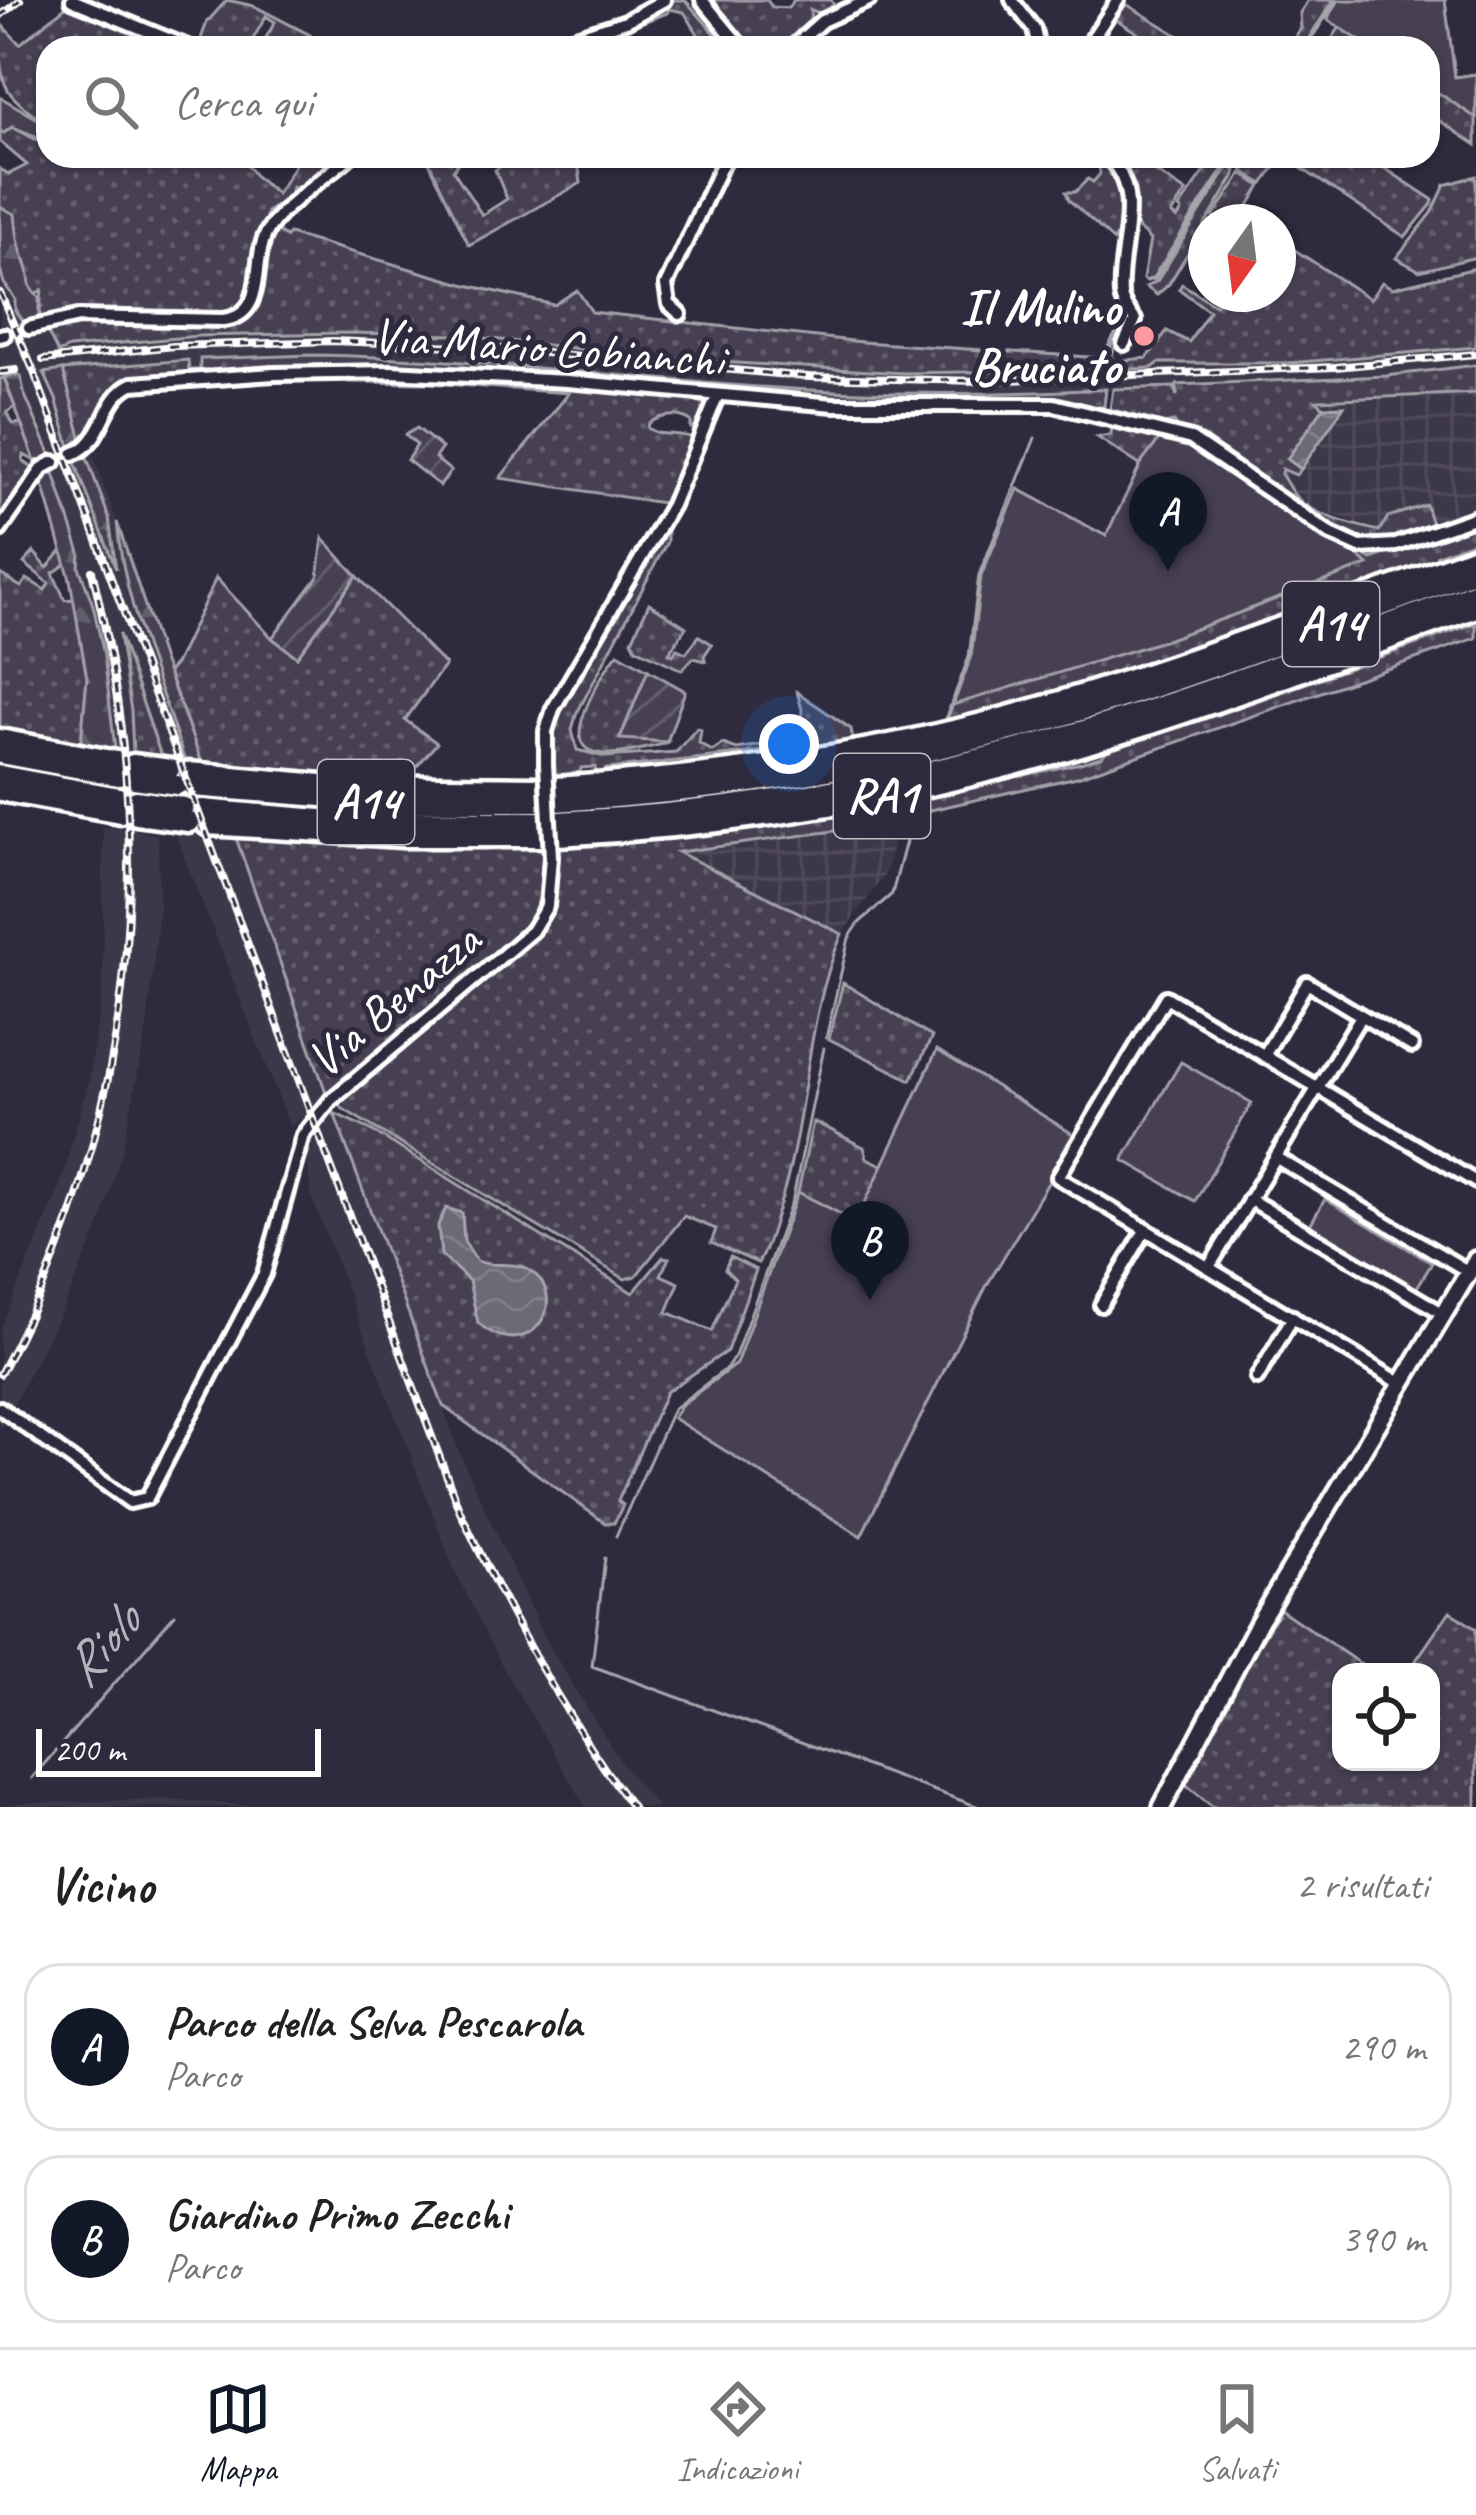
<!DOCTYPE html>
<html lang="it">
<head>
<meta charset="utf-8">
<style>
  :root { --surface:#fff; --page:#f2f2f2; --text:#222; --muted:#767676; --line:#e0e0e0; --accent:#111827 }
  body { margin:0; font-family:Caveat,sans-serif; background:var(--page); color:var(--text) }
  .controls { position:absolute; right:36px; bottom:36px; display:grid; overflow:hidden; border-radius:24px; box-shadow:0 3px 9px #0004 }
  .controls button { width:108px; height:108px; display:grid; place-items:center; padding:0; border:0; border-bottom:3px solid var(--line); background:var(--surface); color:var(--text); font:60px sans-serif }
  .compass { position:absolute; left:1188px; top:204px; width:108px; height:108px; border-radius:50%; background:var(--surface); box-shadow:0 3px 9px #0004; rotate:194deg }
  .scale { position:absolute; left:36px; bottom:30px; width:285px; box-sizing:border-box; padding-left:12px; border:6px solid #fff; border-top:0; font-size:33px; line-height:42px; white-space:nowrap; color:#fff; -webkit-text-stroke:9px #2f2a3d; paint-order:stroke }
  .you { position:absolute; left:789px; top:744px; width:42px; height:42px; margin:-30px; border:9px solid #fff; border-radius:50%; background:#1a73e8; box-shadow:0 0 0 18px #1a73e833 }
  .badge { display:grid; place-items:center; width:78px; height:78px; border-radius:50%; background:var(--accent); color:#fff; font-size:39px; font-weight:700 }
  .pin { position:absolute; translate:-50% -99px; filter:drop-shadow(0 3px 6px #0008) }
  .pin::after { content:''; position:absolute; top:63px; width:42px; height:36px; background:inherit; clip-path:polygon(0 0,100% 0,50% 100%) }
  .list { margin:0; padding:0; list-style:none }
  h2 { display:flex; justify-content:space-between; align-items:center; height:156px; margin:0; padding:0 48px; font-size:51px }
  h2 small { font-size:39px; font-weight:400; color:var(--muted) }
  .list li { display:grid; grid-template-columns:78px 1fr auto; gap:36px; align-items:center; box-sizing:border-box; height:168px; margin:0 24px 24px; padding:0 24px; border:3px solid var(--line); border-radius:36px }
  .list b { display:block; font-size:45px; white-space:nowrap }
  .list p { margin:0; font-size:39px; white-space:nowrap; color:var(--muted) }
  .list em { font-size:39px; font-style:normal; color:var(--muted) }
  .icon { flex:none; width:66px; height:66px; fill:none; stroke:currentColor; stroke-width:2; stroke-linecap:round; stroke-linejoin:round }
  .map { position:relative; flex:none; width:1476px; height:1807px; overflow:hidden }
  .search { position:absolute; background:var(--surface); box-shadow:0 3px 9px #0004; left:36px; right:36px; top:36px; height:132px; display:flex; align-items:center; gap:30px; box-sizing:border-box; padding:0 42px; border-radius:36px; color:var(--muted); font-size:45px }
  .sheet { height:540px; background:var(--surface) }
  nav { display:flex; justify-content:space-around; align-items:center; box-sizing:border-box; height:168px; border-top:3px solid var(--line); background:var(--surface); font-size:33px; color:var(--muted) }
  nav a { display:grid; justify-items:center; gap:6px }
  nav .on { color:var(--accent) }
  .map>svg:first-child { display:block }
</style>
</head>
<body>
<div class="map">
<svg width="1476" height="1807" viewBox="0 0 1476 1807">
  <defs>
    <pattern id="industrial-grid" width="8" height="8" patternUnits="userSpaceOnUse" patternTransform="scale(3)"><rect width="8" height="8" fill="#3c3749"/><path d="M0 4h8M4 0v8" fill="none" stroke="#504b5b"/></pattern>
    <pattern id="grass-dots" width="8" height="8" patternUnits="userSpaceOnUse" patternTransform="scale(3)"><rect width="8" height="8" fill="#464152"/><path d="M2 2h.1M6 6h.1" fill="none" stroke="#625e6c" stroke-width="1.8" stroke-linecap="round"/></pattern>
    <pattern id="forest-firs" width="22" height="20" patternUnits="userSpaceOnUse" patternTransform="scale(3)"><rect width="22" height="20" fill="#464152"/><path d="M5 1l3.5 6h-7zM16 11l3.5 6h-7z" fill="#625e6c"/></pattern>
    <pattern id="garden-furrows" width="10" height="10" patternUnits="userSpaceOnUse" patternTransform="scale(3)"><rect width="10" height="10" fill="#464152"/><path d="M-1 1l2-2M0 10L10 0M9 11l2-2" fill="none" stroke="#625e6c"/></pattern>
    <pattern id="water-waves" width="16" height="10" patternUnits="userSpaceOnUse" patternTransform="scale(3)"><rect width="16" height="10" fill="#6d6a77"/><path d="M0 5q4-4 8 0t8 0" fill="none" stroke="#83808b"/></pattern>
  </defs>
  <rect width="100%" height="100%" fill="#2f2a3d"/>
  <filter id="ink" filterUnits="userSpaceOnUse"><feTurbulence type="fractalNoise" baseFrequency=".00833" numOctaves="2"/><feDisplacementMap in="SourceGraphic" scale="24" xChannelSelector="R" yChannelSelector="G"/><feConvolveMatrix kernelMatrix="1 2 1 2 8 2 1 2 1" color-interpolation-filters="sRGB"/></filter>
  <g filter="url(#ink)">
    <path fill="#3c3749" d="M 0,229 L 28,326 L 235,325 L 259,312 L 289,234 L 463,284 L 591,312 L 862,342 L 971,347 L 1134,360 L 1204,348 L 1476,325 L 1476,393 L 1178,428 L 1174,422 L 1164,424 L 1112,411 L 1112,389 L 1106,390 L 1104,406 L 1098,408 L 1057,397 L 923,402 L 257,370 L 180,375 L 73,370 L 71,451 L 75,459 L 93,456 L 117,522 L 163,660 L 202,763 L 182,760 L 210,836 L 236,838 L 328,1098 L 314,1113 L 319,1126 L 334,1113 L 461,1456 L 544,1638 L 621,1762 L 658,1807 L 586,1807 L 503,1668 L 454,1569 L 310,1193 L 306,1133 L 300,1119 L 290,1126 L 176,836 L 196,835 L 167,757 L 131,752 L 136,830 L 158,835 L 159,908 L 147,1029 L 122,1152 L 101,1221 L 65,1305 L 0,1430 L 0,1330 L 59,1189 L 88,1084 L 103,988 L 103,827 L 123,828 L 117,750 L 81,743 L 82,646 L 54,514 L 9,391 L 0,391 Z
      M 168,1799 L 270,1807 L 0,1807 L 20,1803 Z"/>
    <path fill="url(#industrial-grid)" d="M 1476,393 L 1476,508 L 1395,535 L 1315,509 L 1233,457 L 1315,399 Z
      M 901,816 L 886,873 L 842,934 L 676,853 L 842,830 Z"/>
    <path fill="url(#grass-dots)" stroke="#a2a0a8" stroke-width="3" d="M 227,0 L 254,6 L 310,35 L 303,48 L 260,48 L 275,22 L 266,16 L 248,48 L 227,48 L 212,40 L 198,47 L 207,22 Z
      M 672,0 L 685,0 L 728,48 L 707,48 L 684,12 L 669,9 L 667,13 L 591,42 L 590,46 L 556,48 L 631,23 Z
      M 711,0 L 767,0 L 772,7 L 788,8 L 794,0 L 831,0 L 834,5 L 821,13 L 810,10 L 811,20 L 783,48 L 750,48 Z
      M 1308,0 L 1334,0 L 1302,48 L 1288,48 L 1301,28 L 1300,13 Z
      M 70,3 L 182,48 L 48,48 L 48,125 C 0,90 0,90 0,23 L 20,44 Z
      M 1126,4 L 1199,48 L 1160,48 L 1116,19 Z
      M 1445,5 L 1455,77 L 1476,74 L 1476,145 L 1428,113 L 1428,48 L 1327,46 L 1342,24 Z
      M 12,127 L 35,139 L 48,141 L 48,156 L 240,156 L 256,177 L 277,194 L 300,156 L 343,156 L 301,189 L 292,187 L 290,196 L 267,212 L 249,298 L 237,312 L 225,315 L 80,312 L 39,321 L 42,290 L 34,295 L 27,283 L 26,262 L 16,248 L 0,207 L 0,169 L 9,174 L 27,165 L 0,142 L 0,131 Z
      M 426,156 L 463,156 L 453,170 L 482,215 L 507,199 L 495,170 L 516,156 L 588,156 L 578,163 L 581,183 L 469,245 Z
      M 1098,156 C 1126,175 1124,206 1122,237 L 1115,237 L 1114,241 L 1069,200 L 1066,192 L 1075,192 L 1088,179 L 1093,182 L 1100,174 L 1099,165 L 1103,160 Z
      M 1116,156 L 1132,156 L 1186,192 L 1171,214 L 1177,219 L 1182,211 L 1179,208 L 1215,157 L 1226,164 L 1153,278 L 1147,281 L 1143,279 L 1150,240 L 1133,223 L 1135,185 Z
      M 1254,156 L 1366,156 L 1433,200 L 1432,204 L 1405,237 L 1283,156 L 1263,184 L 1243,171 Z
      M 1229,166 L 1236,171 L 1234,177 L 1169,284 L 1157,295 L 1146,287 L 1157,281 Z
      M 1242,173 L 1261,186 L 1243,215 L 1252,222 L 1221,222 L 1213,217 Z
      M 1476,176 L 1476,257 L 1420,271 L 1396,258 L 1432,213 L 1445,185 Z
      M 276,231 L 286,237 L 289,234 L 463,284 L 554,305 L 577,290 L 592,312 L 862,342 L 1104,358 L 1128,319 L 1112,354 L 1112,360 L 1116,361 L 1147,358 L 1167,331 L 1189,342 L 1209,311 L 1179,289 L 1182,284 L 1215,305 L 1218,301 L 1210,294 L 1278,294 L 1278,239 L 1370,299 L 1382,282 L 1392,288 L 1476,268 L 1476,347 L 1289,363 L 1159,363 L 1152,368 L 1107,370 L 903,373 L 671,359 L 457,335 L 345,333 L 198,336 L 69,348 L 58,353 L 46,329 L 82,322 L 238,323 C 273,304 255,261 276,231 Z
      M 312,355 C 453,357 591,374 731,385 C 856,395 981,396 1106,389 L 1104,406 L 1098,408 L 1057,397 L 923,402 L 824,400 L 300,369 L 128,380 L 111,394 L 83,444 L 63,376 L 63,370 L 188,360 L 189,370 L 200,370 L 200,359 Z
      M 1476,365 L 1476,393 L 1316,400 L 1324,407 L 1288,459 L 1301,469 L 1296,475 L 1282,469 L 1281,474 C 1286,481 1292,493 1296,497 C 1315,517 1355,525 1379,531 L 1388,517 L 1426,505 L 1432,524 C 1400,536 1374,547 1342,532 L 1198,433 L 1178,428 L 1174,422 L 1164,424 L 1110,409 L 1113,389 L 1174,387 L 1177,396 L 1177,385 L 1386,376 Z
      M 4,378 L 15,407 L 7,412 L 13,424 L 21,423 L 35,461 L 24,455 L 23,461 L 34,469 L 34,476 L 0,523 L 0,379 Z
      M 353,379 L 582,388 L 698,400 L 706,406 L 698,430 L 691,428 L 691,421 C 676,412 661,416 649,423 L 648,428 C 661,438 679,431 694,439 L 673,493 L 662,503 L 500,478 L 569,393 L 429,383 L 350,382 Z
      M 1112,424 L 1161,437 L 1141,466 L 1097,437 L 1111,435 Z
      M 1018,489 L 1106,536 L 1316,529 L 1371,559 L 1476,522 L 1476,541 L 1437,555 L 1437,559 L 1115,674 L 940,723 L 948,717 L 971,658 L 981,576 Z
      M 667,531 L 667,542 L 576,715 L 572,730 L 577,750 L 605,757 L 676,752 L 697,728 L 701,730 L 699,743 L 712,751 L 723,744 L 737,749 L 794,740 L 793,731 L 803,713 L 797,692 L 851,729 L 853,741 L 606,769 L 605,773 L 596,774 L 595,767 L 581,768 L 580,772 L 554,777 L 551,729 L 557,710 Z
      M 63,549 L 66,564 L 53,573 L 65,600 L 74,599 L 87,678 L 81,743 L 0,727 L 0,574 L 21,587 L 27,579 L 45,590 L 49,583 L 24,563 L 34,552 L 47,568 Z
      M 357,576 L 445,665 L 405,720 L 437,743 L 407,778 L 202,763 L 168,672 L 176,663 L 216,578 L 272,638 L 297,657 Z
      M 649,603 L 686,627 L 669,653 L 673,655 L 677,649 L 686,653 L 699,636 L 712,644 L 704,656 L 706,661 L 693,658 L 682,670 L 636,648 L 632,640 Z
      M 1476,623 L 1476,638 L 1077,777 L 842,830 L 678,852 L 842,934 C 804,1021 808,1121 778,1210 C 772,1228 768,1247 758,1263 L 711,1243 L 716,1229 L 684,1216 L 636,1276 L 625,1279 L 343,1109 L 338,1102 L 543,927 C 557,899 559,877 557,846 C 735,838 908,801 1080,763 L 1101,757 L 1110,748 L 1188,722 L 1194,723 Z
      M 119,634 L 161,756 L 133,752 L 131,711 Z
      M 618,653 L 648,670 L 620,738 L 667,742 L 664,744 C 644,748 606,761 587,749 C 564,734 605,668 618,653 Z
      M 236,838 L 396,849 L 543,847 L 542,892 L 530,921 L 328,1098 Z
      M 843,983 L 932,1037 L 911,1080 L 829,1039 Z
      M 334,1113 L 371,1130 L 633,1293 L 663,1257 L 669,1258 L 661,1275 L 679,1283 L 667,1312 L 712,1331 L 735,1279 L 725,1269 L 730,1257 L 756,1270 L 727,1351 L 666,1392 L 618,1501 L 623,1505 L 614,1523 L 605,1523 L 443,1406 Z
      M 813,1122 C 830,1128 846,1139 864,1147 L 867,1158 L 884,1166 L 856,1222 L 798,1192 Z
      M 1280,1609 L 1372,1672 L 1341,1672 L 1341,1762 L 1431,1762 L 1431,1672 L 1408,1672 L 1450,1611 L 1476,1629 L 1476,1807 L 1213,1807 L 1184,1783 L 1229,1696 Z"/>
    <path fill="url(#forest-firs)" stroke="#a2a0a8" stroke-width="3" d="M 0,97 L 48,125 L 48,141 L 12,127 L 4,133 L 0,131 Z
      M 0,207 L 15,214 C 17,234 18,245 25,262 C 33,277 24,285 39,297 L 39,321 L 26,326 L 15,311 L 15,299 L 4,283 L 0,269 Z
      M 63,370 L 83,444 L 71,450 L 56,399 L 44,373 Z
      M 17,375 L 21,376 L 24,393 L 52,458 L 35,461 L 4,377 Z
      M 87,458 L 109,518 L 116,569 L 74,460 Z
      M 53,470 L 80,553 L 79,567 L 93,605 L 104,655 L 115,749 L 81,743 L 87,678 L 70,579 L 42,481 Z
      M 117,522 L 163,660 L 202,763 L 184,759 C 159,679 124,606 117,522 Z"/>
    <path fill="#464152" stroke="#a2a0a8" stroke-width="3" d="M 1339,0 L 1445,0 L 1455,77 L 1476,74 L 1476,118 L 1428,86 L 1428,48 L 1371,48 L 1327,19 Z
      M 1161,437 L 1202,451 L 1352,550 L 1368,565 L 1166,640 L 953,705 L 971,657 L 981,576 L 1018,489 L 1106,536 L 1142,462 Z
      M 937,1050 L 1076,1136 L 987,1285 L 861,1536 L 673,1418 L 682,1404 L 736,1364 L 798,1192 L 856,1222 Z
      M 1181,1062 L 1252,1103 L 1195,1201 L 1123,1160 Z
      M 1325,1199 L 1432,1263 L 1413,1294 L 1307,1230 Z"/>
    <path fill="url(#garden-furrows)" stroke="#a2a0a8" stroke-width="3" d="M 417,428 L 442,448 L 435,458 L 451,471 L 440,486 L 407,460 L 417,445 L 405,435 Z
      M 323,538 L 357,576 L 297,657 L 272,638 L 318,577 Z
      M 648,670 L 685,691 L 667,742 L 620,739 Z"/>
    <path fill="url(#water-waves)" stroke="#a7a6ad" stroke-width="3" d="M 1344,406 L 1301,469 L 1287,459 L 1324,407 Z
      M 446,1208 L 462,1213 L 464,1241 L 477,1261 C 492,1268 509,1261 525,1268 C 576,1293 531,1370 478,1323 L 469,1281 L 441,1255 L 438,1225 Z"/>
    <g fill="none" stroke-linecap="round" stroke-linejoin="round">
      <path stroke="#a7a6ad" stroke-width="3" d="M 1305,48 L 1337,0
        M 1229,162 L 1233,156
        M 1148,280 L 1155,279 L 1227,165
        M 1104,354 L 1125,317
        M 946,718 L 969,657 L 979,575 L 1035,438
        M 826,1038 L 849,938 L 859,923 L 892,894 L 910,826
        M 616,1536 L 673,1409 L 727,1368 L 735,1356 L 793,1198 L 824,1048
        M 605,1558 L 592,1666 L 979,1807
        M 32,1778 L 175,1614"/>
      <path stroke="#443f50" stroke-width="10" stroke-dasharray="10 5" stroke-linecap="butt" d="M 4,335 L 29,328"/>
      <defs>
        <path id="street" d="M 72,0 L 190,48
          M 702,0 L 742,48
          M 1012,0 L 1034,29 L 1038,48
          M 541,48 L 626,21 L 664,0
          M 792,48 L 822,21 L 869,0
          M 1086,48 L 1118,0
          M 1107,156 C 1147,195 1117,248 1121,295 C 1122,305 1130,312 1135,320 L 1124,344
          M 680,314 L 669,304 L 666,285 L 726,156
          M 29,328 L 78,317 L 223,320 C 268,315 251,264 266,234 C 279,207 327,177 350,156
          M 0,336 L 4,335
          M 73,454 C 106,441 101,399 132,384 L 274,374 L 391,372 L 567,381 L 834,405 L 1054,405 L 1191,439 L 1331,534 L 1360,547 L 1396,545 L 1476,517
          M 0,530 L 43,468 L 54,462
          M 546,764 L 546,731 L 553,709 L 672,505 L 717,397
          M 1264,1056 L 1307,983 L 1412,1046
          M 1275,1157 L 1469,1272
          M 1249,1199 L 1444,1314
          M 1209,1267 L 1361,1016
          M 1101,1305 L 1146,1229
          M 1257,1378 L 1293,1317
          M 1402,1384 L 1058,1177 L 1166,997 L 1476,1182
          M 0,1408 L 130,1502 L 147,1498 L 264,1274 L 303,1135 L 331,1100 L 532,931 L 547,906 L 551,857"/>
        <path id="secondary" d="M 1162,1807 L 1259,1622 L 1476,1260"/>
        <path id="highway" d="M 0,739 L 117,761
          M 0,754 L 118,776
          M 133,764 L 170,769
          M 188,772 L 332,785 L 539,787
          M 0,775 L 119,797
          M 134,779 L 177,785
          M 193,787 L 400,803 L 540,802
          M 556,787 C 703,777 848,758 990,721 C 1155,677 1315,614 1476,556
          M 0,791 L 120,813
          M 136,800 L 184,807
          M 557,802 C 715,793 872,769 1026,727 C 1179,685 1327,625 1476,572
          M 202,809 L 332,820 L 540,821
          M 137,815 L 189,822
          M 558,821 C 731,812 903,783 1070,734 C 1207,694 1341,640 1476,592
          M 207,825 L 404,837 L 541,837
          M 558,836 C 704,828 850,808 991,771 C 1156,729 1316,665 1476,608"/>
      </defs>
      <use href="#street" stroke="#fff" stroke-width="20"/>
      <use href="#secondary" stroke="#fff" stroke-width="24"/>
      <use href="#highway" stroke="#fff" stroke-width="27"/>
      <use href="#street" stroke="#2f2a3d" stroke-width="10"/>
      <use href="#secondary" stroke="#2f2a3d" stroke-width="15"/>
      <use href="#highway" stroke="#2f2a3d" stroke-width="18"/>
      <defs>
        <path id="rail" d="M 0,16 L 20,0
          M 0,293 L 34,372 L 459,1509 C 508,1614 563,1714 632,1807
          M 43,360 L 174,346 L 333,341 L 480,347 L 809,377 L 980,381 L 1335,367 L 1476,354
          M 0,372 L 16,370
          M 0,1374 C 137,1123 160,846 92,571"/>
      </defs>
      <use href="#rail" stroke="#fff" stroke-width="8"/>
      <use href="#rail" stroke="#2f2a3d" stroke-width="3" stroke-dasharray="9" stroke-linecap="butt"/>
      <defs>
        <path id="street-bridge" d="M 546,764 L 551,857"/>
      </defs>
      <use href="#street-bridge" stroke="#fff" stroke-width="20" stroke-linecap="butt"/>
      <use href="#street-bridge" stroke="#2f2a3d" stroke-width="10"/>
    </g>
  </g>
  <circle fill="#ff9aa2" stroke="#2f2a3d" stroke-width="4.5" cx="1144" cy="336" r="12"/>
  <g text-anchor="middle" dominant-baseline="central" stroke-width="10" stroke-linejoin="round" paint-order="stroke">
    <g fill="#2f2a3d" stroke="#c1bfc5" stroke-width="3">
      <rect x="1283" y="582" width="96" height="84" rx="9"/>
      <rect x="834" y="754" width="96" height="84" rx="9"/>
      <rect x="318" y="760" width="96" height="84" rx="9"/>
    </g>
    <g font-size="48" font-weight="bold" fill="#fff">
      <text x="1331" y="624">A14</text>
      <text x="882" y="796">RA1</text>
      <text x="366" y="802">A14</text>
    </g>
    <g font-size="51" font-weight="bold" fill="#fff" stroke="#2f2a3d" text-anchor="end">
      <text x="1120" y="307">Il Mulino<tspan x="1120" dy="59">Bruciato</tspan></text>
    </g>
    <g font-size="51" fill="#fff" stroke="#2f2a3d">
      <text transform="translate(548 347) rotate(4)">Via Mario Cobianchi</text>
      <text transform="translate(393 1000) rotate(-40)">Via Benazza</text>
    </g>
    <g font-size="54" font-style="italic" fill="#b6b4bb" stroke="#2f2a3d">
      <text transform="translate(101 1645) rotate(-49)">Riolo</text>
    </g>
  </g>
</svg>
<div class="controls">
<button><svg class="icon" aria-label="locate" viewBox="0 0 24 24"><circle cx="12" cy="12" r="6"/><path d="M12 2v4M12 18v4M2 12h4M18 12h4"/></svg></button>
</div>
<svg class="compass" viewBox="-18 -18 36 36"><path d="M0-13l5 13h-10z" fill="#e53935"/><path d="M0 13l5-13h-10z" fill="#767676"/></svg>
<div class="scale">200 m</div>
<div class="you"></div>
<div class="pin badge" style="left:1168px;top:571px">A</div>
<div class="pin badge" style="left:870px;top:1300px">B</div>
<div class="search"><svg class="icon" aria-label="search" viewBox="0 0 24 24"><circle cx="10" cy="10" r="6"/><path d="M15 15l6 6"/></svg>Cerca qui</div>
</div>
<section class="sheet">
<h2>Vicino<small>2 risultati</small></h2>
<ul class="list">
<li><span class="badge">A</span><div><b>Parco della Selva Pescarola</b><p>Parco</p></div><em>290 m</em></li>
<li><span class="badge">B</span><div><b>Giardino Primo Zecchi</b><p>Parco</p></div><em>390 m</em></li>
</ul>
</section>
<nav>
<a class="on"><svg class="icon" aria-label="map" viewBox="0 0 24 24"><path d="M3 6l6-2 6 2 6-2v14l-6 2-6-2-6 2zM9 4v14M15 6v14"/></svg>Mappa</a>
<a><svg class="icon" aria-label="directions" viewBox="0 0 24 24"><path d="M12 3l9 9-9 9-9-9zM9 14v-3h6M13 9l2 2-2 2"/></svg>Indicazioni</a>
<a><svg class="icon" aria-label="saved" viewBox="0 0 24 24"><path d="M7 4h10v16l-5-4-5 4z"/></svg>Salvati</a>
</nav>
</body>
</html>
